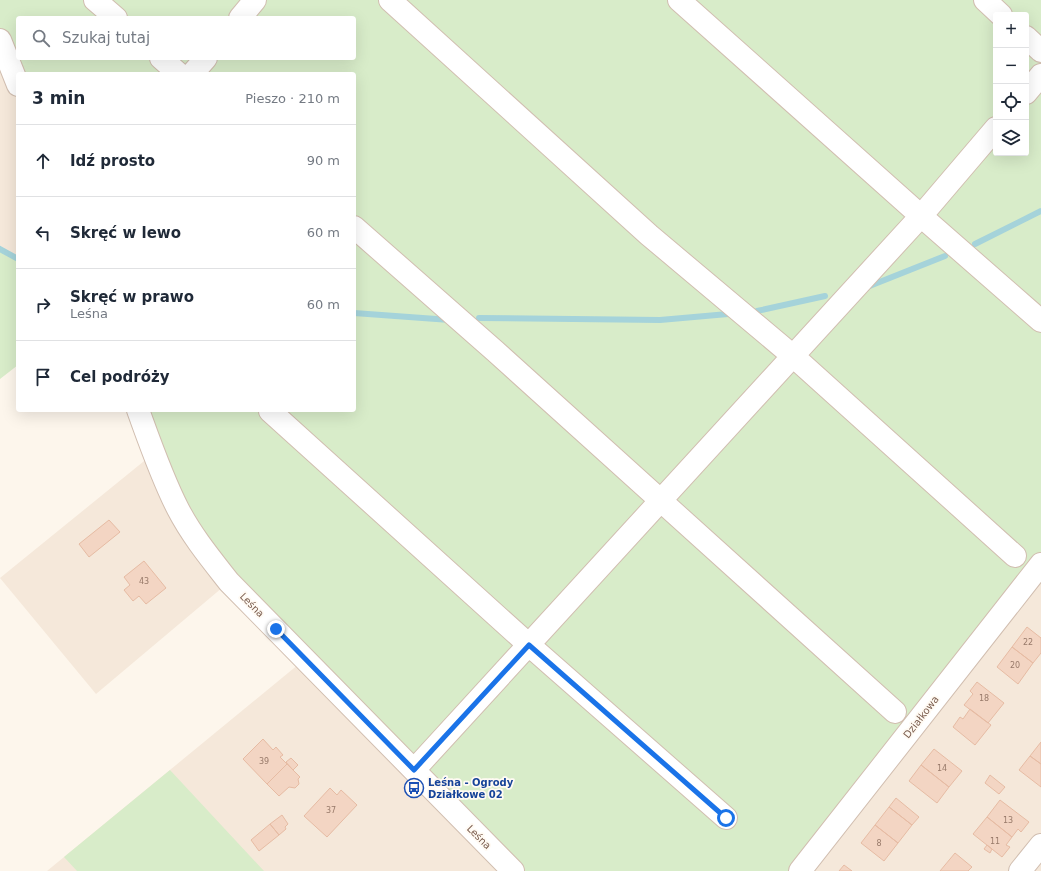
<!DOCTYPE html>
<html lang="pl">
<head>
<meta charset="utf-8">
<style>
  :root { --surface:#fff; --page:#f6f6f7; --text:#1f2937; --muted:#747a83; --line:#e0e1e3 }
  body { margin:0; font-family:"DejaVu Sans",sans-serif; background:var(--page); color:var(--text) }
  .controls { position:absolute; right:12px; top:12px; display:grid; overflow:hidden; border-radius:4px; box-shadow:0 4px 16px #0002 }
  .controls button { width:36px; height:36px; display:grid; place-items:center; padding:0; border:0; border-bottom:1px solid var(--line); background:var(--surface); color:var(--text); font:20px sans-serif }
  .stop { position:absolute; width:12px; height:12px; margin:-9px; border:3px solid #1a73e8; border-radius:50%; background:#fff }
  .stop.end { background:#1a73e8; border-color:#fff; box-shadow:0 1px 4px #0008 }
  .list { margin:0; padding:0; list-style:none }
  h2 { display:flex; justify-content:space-between; align-items:center; height:52px; margin:0; padding:0 16px; font-size:17px }
  h2 small { font-size:13px; font-weight:400; color:var(--muted) }
  .list li { display:grid; grid-template-columns:26px 1fr auto; gap:12px; align-items:center; box-sizing:border-box; height:72px; padding:0 16px; border-top:1px solid var(--line) }
  .list b { display:block; font-size:15px; white-space:nowrap }
  .list p { margin:0; font-size:13px; white-space:nowrap; color:var(--muted) }
  .list em { font-size:13px; font-style:normal; color:var(--muted) }
  .icon { flex:none; width:22px; height:22px; fill:none; stroke:currentColor; stroke-width:2; stroke-linecap:round; stroke-linejoin:round }
  .map { position:relative; flex:none; width:1041px; height:871px; overflow:hidden }
  .search { position:absolute; background:var(--surface); box-shadow:0 4px 16px #0002; left:16px; top:16px; width:340px; height:44px; display:flex; align-items:center; gap:10px; box-sizing:border-box; padding:0 14px; border-radius:4px; color:var(--muted); font-size:15px }
  .panel { position:absolute; background:var(--surface); box-shadow:0 4px 16px #0002; left:16px; top:72px; width:340px; height:340px; border-radius:4px }
  .map>svg:first-child { display:block }
</style>
</head>
<body>
<div class="map">
<svg width="1041" height="871" viewBox="0 0 1041 871">
  <rect width="100%" height="100%" fill="#fdf6ec"/>
  <path fill="#f5e8da" d="M 0,40 L 18,85 L 18,258 L 0,248 Z
    M 154,453 L 229,582 L 96,694 L 0,578 Z
    M 1041,564 L 1041,871 L 800,871 Z
    M 305,659 L 513,871 L 47,871 Z"/>
  <path fill="#d8ecc9" fill-rule="evenodd" d="M 0,0 L 1041,0 L 1041,564 L 800,871 L 513,871 L 201,546 L 138,410 L 354,410 L 354,74 L 18,74 L 0,40 ZM 996,15 L 1026,15 L 1026,153 L 996,153 ZM 18,18 L 354,18 L 354,58 L 18,58 Z
    M 0,249 L 18,259 L 18,365 L 0,379 Z
    M 170,770 L 264,871 L 77,871 L 64,857 Z"/>
  <g fill="none" stroke-linecap="round" stroke-linejoin="round">
    <path stroke="#a5d3da" stroke-width="6" d="M 975,244 L 1041,211
      M 0,249 L 18,259
      M 867,287 L 945,256
      M 757,311 L 825,296
      M 354,313 L 450,320
      M 479,318 L 660,320 L 728,314"/>
  </g>
  <path fill="#f3d5c3" stroke="#e6bba3" d="M 109,520 L 120,532 L 89,557 L 79,544 Z
    M 144,561 L 166,588 L 146,604 L 139,596 L 133,601 L 124,590 L 130,585 L 124,577 Z
    M 1027,627 L 1041,638 L 1041,653 L 1033,663 L 1012,647 Z
    M 1012,647 L 1033,663 L 1018,684 L 997,667 Z
    M 977,682 L 1004,703 L 988,723 L 964,705 L 973,694 L 970,691 Z
    M 970,709 L 991,725 L 975,745 L 953,727 L 960,717 L 963,719 Z
    M 263,739 L 273,750 L 276,747 L 283,755 L 280,757 L 287,764 L 267,784 L 243,759 Z
    M 1041,742 L 1041,764 L 1030,756 Z
    M 934,749 L 962,771 L 949,787 L 921,765 Z
    M 1030,756 L 1041,764 L 1041,787 L 1019,770 Z
    M 291,758 L 298,765 L 293,770 L 286,762 Z
    M 287,764 L 300,777 L 298,779 L 299,784 L 295,788 L 289,787 L 279,796 L 267,784 Z
    M 921,765 L 949,787 L 937,803 L 909,781 Z
    M 990,775 L 1005,787 L 999,794 L 985,783 Z
    M 330,788 L 337,795 L 341,790 L 357,805 L 327,837 L 304,816 Z
    M 896,798 L 919,817 L 912,825 L 889,807 Z
    M 1000,800 L 1029,822 L 1021,832 L 1018,829 L 1012,837 L 987,817 Z
    M 889,807 L 912,825 L 898,843 L 875,825 Z
    M 282,815 L 288,824 L 285,827 L 286,829 L 279,835 L 270,824 Z
    M 987,817 L 1012,837 L 1006,845 L 1010,847 L 1002,857 L 973,834 Z
    M 270,824 L 279,835 L 259,851 L 251,840 Z
    M 875,825 L 898,843 L 884,861 L 861,843 Z
    M 987,845 L 992,849 L 990,853 L 984,849 Z
    M 955,853 L 972,867 L 968,871 L 940,871 Z
    M 844,865 L 852,871 L 839,871 Z"/>
  <g fill="none" stroke-linecap="round" stroke-linejoin="round">
    <defs>
      <path id="minor" d="M 95,0 L 116,18
        M 390,0 L 649,235 L 793,356 L 1015,556
        M 679,0 L 921,216 L 1041,321
        M 985,0 L 1001,15
        M 240,18 L 255,0
        M 1026,37 L 1041,51
        M 0,40 L 18,85
        M 161,58 L 179,74
        M 192,74 L 206,58
        M 1026,93 L 1041,75
        M 354,227 L 495,351 L 895,712
        M 138,410 C 150,443 162,478 178,509 C 192,536 211,559 229,582 L 513,871
        M 270,411 L 529,645 L 726,818
        M 414,770 L 921,216 L 996,128
        M 800,871 L 1041,564
        M 1020,871 L 1041,845"/>
    </defs>
    <use href="#minor" stroke="#d1beb0" stroke-width="24"/>
    <use href="#minor" stroke="#fff" stroke-width="22"/>
  </g>
  <g fill="none" stroke-linecap="round" stroke-linejoin="round">
    <path stroke="#1a73e8" stroke-width="5" d="M 276,629 L 414,770 L 529,645 L 726,818"/>
  </g>
  <defs>
    <symbol id="bus-ring" viewBox="-11 -11 22 22"><circle r="9.5" fill="#fffaf3" stroke="#1a4fb4" stroke-width="1.5"/><path d="M-5-6H5V4H4V6H2V4H-2V6H-4V4H-5ZM-3.5-4V0h7V-4ZM-3.5 1.2v1.5H-2V1.2ZM2 1.2v1.5H3.5V1.2Z" fill="#1a4fb4"/></symbol>
  </defs>
  <g fill-rule="evenodd">
    <use href="#bus-ring" x="403" y="777" width="22" height="22"/>
  </g>
  <g text-anchor="middle" dominant-baseline="central" stroke-width="3.5" stroke-linejoin="round" paint-order="stroke">
    <g font-size="8" fill="#987a6a">
      <text x="144" y="581">43</text>
      <text x="1028" y="642">22</text>
      <text x="1015" y="665">20</text>
      <text x="984" y="698">18</text>
      <text x="264" y="761">39</text>
      <text x="942" y="768">14</text>
      <text x="331" y="810">37</text>
      <text x="1008" y="820">13</text>
      <text x="995" y="841">11</text>
      <text x="879" y="843">8</text>
    </g>
    <g font-size="10" fill="#7a5c4d" stroke="#fffaf3">
      <text transform="translate(252 605) rotate(46)">Leśna</text>
      <text transform="translate(921 717) rotate(-52)">Działkowa</text>
      <text transform="translate(479 837) rotate(45)">Leśna</text>
    </g>
    <g font-size="10" font-weight="bold" fill="#164399" stroke="#fffaf3" text-anchor="start">
      <text x="428" y="782">Leśna - Ogrody<tspan x="428" dy="12">Działkowe 02</tspan></text>
    </g>
  </g>
</svg>
<div class="controls">
<button>+</button>
<button>−</button>
<button><svg class="icon" aria-label="locate" viewBox="0 0 24 24"><circle cx="12" cy="12" r="6"/><path d="M12 2v4M12 18v4M2 12h4M18 12h4"/></svg></button>
<button><svg class="icon" aria-label="layers" viewBox="0 0 24 24"><path d="M12 4l9 5-9 5-9-5zM3 14l9 5 9-5"/></svg></button>
</div>
<div class="stop" style="left:726px;top:818px"></div>
<div class="stop end" style="left:276px;top:629px"></div>
<div class="search"><svg class="icon" aria-label="search" viewBox="0 0 24 24"><circle cx="10" cy="10" r="6"/><path d="M15 15l6 6"/></svg>Szukaj tutaj</div>
<section class="panel">
<h2>3 min<small>Pieszo · 210 m</small></h2>
<ul class="list">
<li><svg class="icon" aria-label="ahead" viewBox="0 0 24 24"><path d="M12 20V5M6 11l6-6 6 6"/></svg><div><b>Idź prosto</b></div><em>90 m</em></li>
<li><svg class="icon" aria-label="left" viewBox="0 0 24 24"><path d="M17 20v-9H6M10 6l-5 5 5 5"/></svg><div><b>Skręć w lewo</b></div><em>60 m</em></li>
<li><svg class="icon" aria-label="right" viewBox="0 0 24 24"><path d="M7 20v-9h11M14 6l5 5-5 5"/></svg><div><b>Skręć w prawo</b><p>Leśna</p></div><em>60 m</em></li>
<li><svg class="icon" aria-label="arrive" viewBox="0 0 24 24"><path d="M6 21V4h12l-3 4 3 4H6"/></svg><div><b>Cel podróży</b></div></li>
</ul>
</section>
</div>
</body>
</html>
